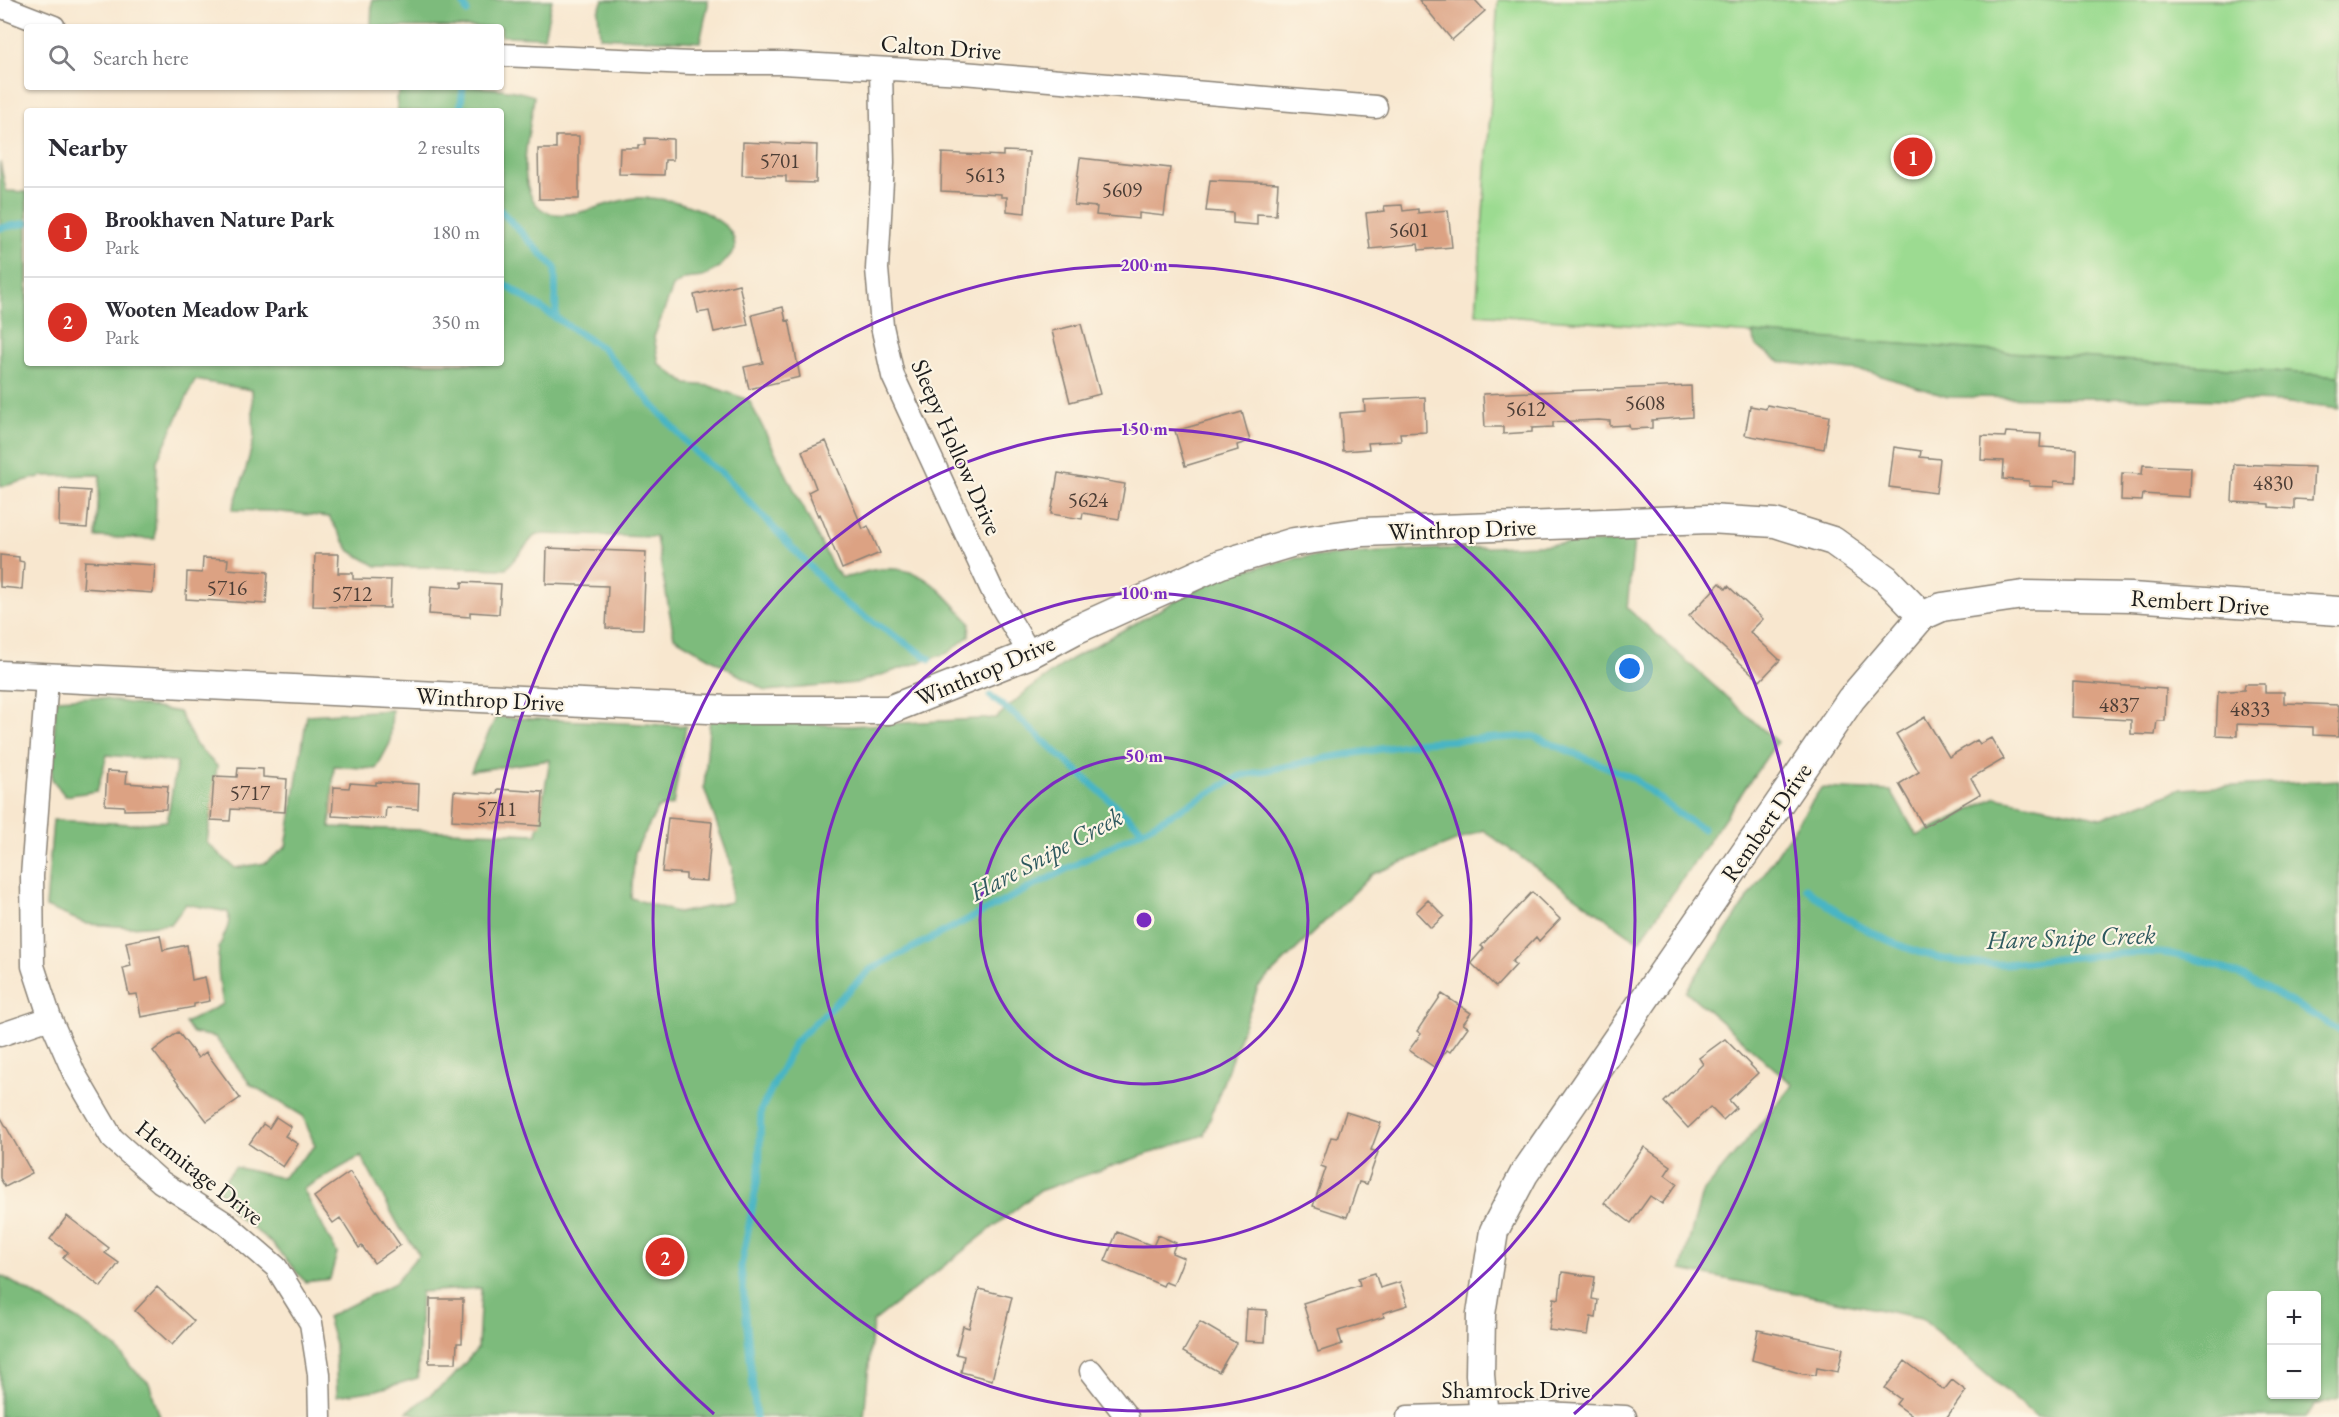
<!DOCTYPE html>
<html lang="en">
<head>
<meta charset="utf-8">
<style>
  :root { --surface:#fff; --page:#f2f2f3; --text:#2b2b33; --muted:#7c7c81; --line:#e1e1e2; --accent:#d93025 }
  body { margin:0; font-family:"EB Garamond",serif; background:var(--page); color:var(--text) }
  .controls { position:absolute; right:18px; bottom:18px; display:grid; overflow:hidden; border-radius:6px; box-shadow:0 2px 4px #0004 }
  .controls button { width:54px; height:54px; display:grid; place-items:center; padding:0; border:0; border-bottom:2px solid var(--line); background:var(--surface); color:var(--text); font:30px sans-serif }
  .you { position:absolute; left:1630px; top:669px; width:21px; height:21px; margin:-15px; border:4px solid #fff; border-radius:50%; background:#1a73e8; box-shadow:0 0 0 9px #1a73e833 }
  .badge { display:grid; place-items:center; width:39px; height:39px; border-radius:50%; background:var(--accent); color:#fff; font-size:20px; font-weight:700 }
  .pin { position:absolute; translate:-50% -50%; border:3px solid #fff; box-shadow:0 2px 6px #0006 }
  .list { margin:0; padding:0; list-style:none }
  h2 { display:flex; justify-content:space-between; align-items:center; height:78px; margin:0; padding:0 24px; font-size:26px }
  h2 small { font-size:20px; font-weight:400; color:var(--muted) }
  .list li { display:grid; grid-template-columns:39px 1fr auto; gap:18px; align-items:center; box-sizing:border-box; height:90px; padding:0 24px; border-top:2px solid var(--line) }
  .list b { display:block; font-size:22px; white-space:nowrap }
  .list p { margin:0; font-size:20px; white-space:nowrap; color:var(--muted) }
  .list em { font-size:20px; font-style:normal; color:var(--muted) }
  .icon { flex:none; width:33px; height:33px; fill:none; stroke:currentColor; stroke-width:2; stroke-linecap:round; stroke-linejoin:round }
  .map { position:relative; flex:none; width:2339px; height:1417px; overflow:hidden }
  .search { position:absolute; background:var(--surface); box-shadow:0 2px 4px #0004; left:24px; top:24px; width:480px; height:66px; display:flex; align-items:center; gap:15px; box-sizing:border-box; padding:0 21px; border-radius:6px; color:var(--muted); font-size:22px }
  .panel { position:absolute; background:var(--surface); box-shadow:0 2px 4px #0004; left:24px; top:108px; width:480px; height:258px; border-radius:6px }
  .map>svg:first-child { display:block }
</style>
</head>
<body>
<div class="map">
<svg width="2339" height="1417" viewBox="0 0 2339 1417">
  <rect width="100%" height="100%" fill="#fcf5e5"/>
  <filter id="ink" filterUnits="userSpaceOnUse"><feTurbulence type="fractalNoise" baseFrequency=".0167" numOctaves="2"/><feDisplacementMap in="SourceGraphic" scale="12" xChannelSelector="R" yChannelSelector="G"/><feConvolveMatrix kernelMatrix="1 2 1 2 8 2 1 2 1" color-interpolation-filters="sRGB"/></filter>
  <filter id="wash" filterUnits="userSpaceOnUse"><feTurbulence type="fractalNoise" baseFrequency=".008" numOctaves="4" result="noise"/><feDisplacementMap in="SourceGraphic" scale="24" xChannelSelector="R" yChannelSelector="G"/><feGaussianBlur stdDeviation="1.35" result="paint"/><feColorMatrix in="noise" values="0 0 0 0 0 0 0 0 0 0 0 0 0 0 0 0 0 1.4 0 .05"/><feComposite in="paint" operator="in"/></filter>
  <g filter="url(#wash)">
    <rect width="100%" height="100%" fill="#f8e7cf"/>
    <path fill="#9cdb91" stroke="#5c7c56" stroke-width="1.5" d="M 1498,0 L 2339,0 L 2339,376 L 1476,314 Z"/>
    <path fill="#7dbb7b" stroke="#4c6c4c" stroke-width="1.5" fill-rule="evenodd" d="M 372,0 L 552,0 L 544,37 L 501,36 L 501,27 L 371,27 Z
      M 603,0 L 708,0 L 708,5 L 700,42 L 600,37 L 598,11 Z
      M 403,87 C 446,87 493,83 534,96 C 532,123 522,151 526,178 C 536,244 597,201 636,198 C 663,197 688,202 711,216 C 726,226 735,230 735,250 L 720,267 L 703,277 L 684,279 L 673,287 L 654,337 L 659,364 L 687,384 L 710,386 L 749,400 L 833,567 L 841,577 C 853,578 861,572 873,570 C 923,562 940,591 970,622 L 969,636 L 948,653 L 857,683 L 766,691 L 674,637 L 656,537 L 536,534 L 506,569 L 376,566 L 350,551 L 329,517 L 271,511 L 232,510 L 244,476 L 254,438 L 252,390 L 195,380 L 157,461 L 155,539 L 96,537 L 100,475 L 43,476 L 0,487 L 0,162 L 6,191 L 27,192 L 27,363 L 501,363 L 501,111 L 398,111 L 396,98 Z
      M 1752,333 L 2339,376 L 2339,409 L 2281,402 L 2186,399 L 1948,397 L 1869,372 L 1781,362 L 1757,347 Z
      M 1634,541 L 1627,608 L 1777,742 L 1639,942 L 1483,830 L 1373,874 L 1258,987 L 1204,1135 L 1039,1191 L 873,1322 L 864,1417 L 426,1417 L 407,1412 L 451,1379 L 478,1348 L 481,1288 L 421,1292 L 418,1378 L 377,1390 L 337,1396 L 335,1345 L 327,1317 L 395,1283 L 419,1254 L 400,1228 L 361,1156 L 303,1189 L 337,1253 L 330,1279 L 305,1282 L 273,1244 L 232,1212 L 218,1188 L 235,1167 L 282,1178 L 315,1146 L 303,1116 L 250,1084 L 215,1037 L 193,1033 L 185,1023 L 223,1004 C 220,986 216,967 219,949 C 222,936 232,926 228,912 L 186,904 L 171,924 L 131,927 L 87,924 L 46,907 L 53,820 L 132,824 L 167,821 L 177,762 L 107,755 L 97,791 L 65,796 L 52,779 L 56,699 L 94,697 L 179,712 L 196,745 L 217,766 L 207,843 L 235,868 L 265,863 L 286,847 L 307,715 L 392,710 L 390,743 L 376,769 L 334,766 L 330,827 L 537,834 L 550,760 L 471,771 L 496,717 L 686,726 L 673,805 L 658,808 L 635,852 L 631,898 L 679,913 L 731,902 L 732,867 L 704,788 L 710,718 L 849,726 L 996,718 L 1029,689 L 1071,659 L 1222,575 L 1298,558 L 1395,551 Z
      M 2339,780 L 2339,1398 L 2316,1405 L 2305,1417 L 2036,1417 L 1921,1318 L 1681,1270 L 1702,1193 L 1793,1085 L 1686,991 L 1821,788 L 1891,791 L 1917,836 L 1996,797 L 2102,818 L 2181,789 ZM 2272,1296 L 2316,1296 L 2316,1394 L 2272,1394 Z
      M 0,1275 L 77,1319 L 118,1349 L 131,1367 L 149,1383 L 160,1417 L 0,1417 Z"/>
    <g fill="none" stroke-linecap="round" stroke-linejoin="round">
      <path stroke="#48b5c4" stroke-width="7" d="M 462,0 L 467,12
        M 460,111 L 463,87
        M 501,211 L 555,268 L 556,316
        M 0,228 L 27,223
        M 501,282 L 602,348 L 697,454 L 726,477 L 844,603 L 930,659
        M 990,696 L 1016,716 L 1143,830
        M 1806,888 C 1858,932 1927,966 1997,964 C 2019,964 2042,960 2065,958 C 2095,956 2141,950 2170,954 C 2233,963 2285,999 2339,1030
        M 756,1417 L 741,1267 L 759,1172 L 761,1110 L 795,1042 L 871,969 L 1143,830 L 1240,776 L 1326,758 L 1423,742 L 1533,736 L 1633,778 L 1683,817 L 1703,829"/>
    </g>
    <g id="blocks">
      <path fill="#dca283" d="M 1419,0 L 1475,0 L 1485,11 L 1452,40 Z
        M 556,136 L 579,136 L 579,199 L 539,199 L 538,149 L 556,149 Z
        M 645,138 L 673,139 L 673,160 L 665,160 L 664,175 L 619,174 L 620,148 L 638,148 L 638,145 L 645,145 Z
        M 743,142 L 817,145 L 816,183 L 786,182 L 786,176 L 742,175 Z
        M 1003,151 L 1029,152 L 1025,213 L 1007,211 L 1007,197 L 1001,197 L 1001,194 L 941,191 L 942,153 L 1003,156 Z
        M 1080,158 L 1170,168 L 1164,216 L 1139,213 L 1139,219 L 1096,215 L 1097,207 L 1074,205 Z
        M 1210,180 L 1278,183 L 1276,215 L 1257,214 L 1257,225 L 1233,223 L 1233,213 L 1206,211 Z
        M 1402,205 L 1403,211 L 1418,209 L 1418,213 L 1448,210 L 1452,247 L 1419,250 L 1418,244 L 1370,249 L 1366,213 L 1385,211 L 1384,206 Z
        M 739,284 L 748,325 L 714,332 L 709,311 L 698,313 L 694,295 Z
        M 783,307 L 786,321 L 789,320 L 800,377 L 749,389 L 744,367 L 763,363 L 752,315 Z
        M 1081,324 L 1100,394 L 1070,402 L 1052,331 Z
        M 1691,386 L 1692,417 L 1652,420 L 1652,428 L 1630,429 L 1629,425 L 1610,426 L 1610,421 L 1599,420 L 1553,422 L 1553,427 L 1532,428 L 1532,432 L 1503,434 L 1503,427 L 1485,427 L 1483,394 Z
        M 1425,397 L 1426,432 L 1400,433 L 1401,441 L 1368,443 L 1369,449 L 1343,451 L 1340,413 L 1365,411 L 1364,400 Z
        M 1767,405 L 1829,416 L 1824,449 L 1745,435 L 1750,406 L 1766,409 Z
        M 1242,412 L 1250,441 L 1237,445 L 1238,450 L 1185,466 L 1175,431 Z
        M 2006,432 L 2041,434 L 2040,447 L 2077,449 L 2076,482 L 2054,481 L 2054,487 L 2029,486 L 2029,481 L 2003,479 L 2004,461 L 1981,460 L 1982,436 L 2005,437 Z
        M 826,441 L 863,529 L 868,526 L 880,553 L 842,569 L 820,514 L 818,516 L 808,492 L 816,488 L 802,451 Z
        M 1894,447 L 1921,451 L 1920,457 L 1940,459 L 1936,493 L 1889,487 Z
        M 2234,464 L 2314,467 L 2312,500 L 2294,499 L 2294,509 L 2269,507 L 2269,504 L 2232,502 Z
        M 2143,465 L 2191,467 L 2190,497 L 2143,494 L 2142,501 L 2121,500 L 2122,473 L 2142,474 Z
        M 1058,473 L 1125,484 L 1119,519 L 1083,513 L 1082,519 L 1051,514 Z
        M 60,489 L 90,491 L 87,528 L 59,526 Z
        M 547,548 L 646,552 L 643,629 L 606,628 L 608,586 L 546,584 Z
        M 315,554 L 339,554 L 338,573 L 353,573 L 353,579 L 391,580 L 390,608 L 313,606 Z
        M 0,555 L 19,557 L 19,561 L 24,562 L 22,589 L 0,587 Z
        M 203,558 L 228,559 L 227,569 L 268,572 L 266,604 L 186,599 L 187,572 L 202,573 Z
        M 85,561 L 155,565 L 153,593 L 83,588 Z
        M 462,582 L 501,584 L 499,614 L 470,612 L 470,617 L 429,614 L 431,586 L 462,588 Z
        M 1720,583 L 1726,589 L 1728,586 L 1763,619 L 1750,632 L 1780,660 L 1760,681 L 1689,616 Z
        M 2073,682 L 2166,689 L 2165,721 L 2157,721 L 2155,735 L 2131,734 L 2131,720 L 2072,717 Z
        M 2245,684 L 2265,684 L 2265,692 L 2284,692 L 2284,703 L 2339,705 L 2339,736 L 2313,735 L 2313,727 L 2237,724 L 2237,736 L 2216,735 L 2218,692 L 2244,690 Z
        M 1925,717 L 1949,757 L 1977,740 L 1980,744 L 1991,738 L 2004,759 L 1971,778 L 1980,794 L 1924,827 L 1899,784 L 1919,772 L 1896,734 Z
        M 238,768 L 263,769 L 263,777 L 287,779 L 285,812 L 231,809 L 230,821 L 211,820 L 214,776 L 237,777 Z
        M 107,771 L 127,772 L 126,783 L 168,786 L 166,809 L 124,810 L 124,806 L 105,805 Z
        M 376,782 L 419,784 L 418,809 L 386,807 L 385,819 L 332,816 L 334,787 L 349,788 L 350,783 L 376,785 Z
        M 498,789 L 543,792 L 541,826 L 452,820 L 454,791 L 497,794 Z
        M 668,818 L 712,822 L 707,881 L 686,880 L 686,874 L 662,872 Z
        M 1532,892 L 1560,919 L 1539,941 L 1536,937 L 1512,962 L 1516,965 L 1496,987 L 1471,963 L 1484,948 L 1481,946 Z
        M 1428,900 L 1444,916 L 1431,928 L 1416,912 Z
        M 160,935 L 163,950 L 187,945 L 192,980 L 205,977 L 210,1001 L 194,1004 L 194,1007 L 141,1017 L 137,994 L 129,995 L 123,968 L 131,966 L 126,942 Z
        M 1442,994 L 1471,1013 L 1463,1024 L 1468,1027 L 1450,1052 L 1447,1050 L 1434,1067 L 1409,1050 L 1421,1034 L 1417,1031 Z
        M 178,1032 L 198,1058 L 206,1052 L 240,1098 L 207,1121 L 153,1051 Z
        M 1725,1039 L 1758,1073 L 1729,1100 L 1736,1108 L 1723,1120 L 1710,1107 L 1688,1128 L 1664,1102 L 1703,1064 L 1699,1058 Z
        M 1346,1112 L 1381,1123 L 1371,1150 L 1378,1152 L 1367,1184 L 1359,1182 L 1347,1217 L 1313,1206 L 1326,1168 L 1321,1166 L 1331,1137 L 1337,1138 Z
        M 0,1116 L 32,1173 L 5,1187 L 0,1178 Z
        M 276,1117 L 291,1127 L 285,1136 L 298,1144 L 283,1167 L 249,1144 L 263,1124 L 269,1128 Z
        M 1644,1147 L 1671,1166 L 1665,1175 L 1677,1184 L 1662,1204 L 1650,1196 L 1631,1223 L 1604,1203 Z
        M 350,1172 L 400,1245 L 374,1263 L 362,1246 L 359,1248 L 340,1218 L 333,1223 L 314,1197 Z
        M 67,1216 L 109,1248 L 105,1253 L 119,1263 L 101,1287 L 63,1258 L 68,1252 L 50,1239 Z
        M 1117,1232 L 1153,1246 L 1158,1235 L 1176,1243 L 1172,1253 L 1184,1258 L 1173,1285 L 1165,1282 L 1163,1286 L 1105,1261 Z
        M 1562,1272 L 1595,1277 L 1592,1299 L 1598,1300 L 1596,1318 L 1591,1317 L 1588,1335 L 1549,1330 L 1554,1298 L 1559,1299 Z
        M 1375,1273 L 1380,1288 L 1400,1282 L 1408,1305 L 1383,1313 L 1384,1317 L 1338,1331 L 1342,1344 L 1318,1352 L 1303,1303 L 1360,1285 L 1358,1278 Z
        M 157,1287 L 194,1321 L 172,1345 L 135,1311 Z
        M 979,1289 L 1012,1297 L 992,1380 L 961,1372 L 964,1356 L 956,1354 L 963,1326 L 969,1328 Z
        M 430,1299 L 463,1299 L 462,1343 L 457,1343 L 456,1363 L 429,1363 Z
        M 1247,1309 L 1267,1310 L 1265,1342 L 1245,1341 Z
        M 1200,1322 L 1236,1343 L 1219,1372 L 1183,1352 Z
        M 1758,1330 L 1843,1348 L 1838,1372 L 1817,1368 L 1816,1375 L 1803,1374 L 1752,1360 Z
        M 1905,1361 L 1944,1390 L 1952,1380 L 1966,1391 L 1947,1417 L 1914,1417 L 1896,1404 L 1900,1399 L 1885,1388 Z"/>
    </g>
  </g>
  <g filter="url(#ink)">
    <use href="#blocks" fill-opacity="0" stroke="#8a8276" stroke-width="1.5"/>
    <g fill="none" stroke-linecap="round" stroke-linejoin="round">
      <defs>
        <path id="minor" d="M 0,6 L 54,27
          M 501,55 L 691,63 L 783,63 L 963,73 L 1376,107
          M 881,70 L 883,163 L 877,269 L 882,326 L 893,376 L 993,592 L 1030,654
          M 47,679 L 32,876 L 33,966 L 50,1018 L 74,1073 L 112,1138 L 161,1182 L 225,1223 L 276,1267 L 311,1323 L 319,1374 L 320,1417
          M 0,1035 L 50,1018
          M 1091,1371 L 1127,1417
          M 1408,1417 L 1544,1413 L 1625,1417"/>
        <path id="tertiary" d="M 0,675 L 728,710 L 889,710 L 1030,654 L 1075,630 L 1221,564 L 1294,542 L 1363,532 L 1709,519 L 1775,523 L 1833,541 L 1886,579 L 1922,616
          M 1484,1417 L 1480,1375 L 1481,1314 L 1494,1231 L 1524,1174 L 1851,699 L 1922,616 L 1942,607 L 2023,595 L 2131,597 L 2339,611"/>
      </defs>
      <use href="#minor" stroke="#8a8276" stroke-width="25"/>
      <use href="#tertiary" stroke="#8a8276" stroke-width="31"/>
      <use href="#minor" stroke="#fff" stroke-width="22"/>
      <use href="#tertiary" stroke="#fff" stroke-width="28"/>
    </g>
  </g>
  <g fill="none" stroke="#7b2cbf" stroke-width="3">
    <circle cx="1144" cy="920" r="164"/>
    <circle cx="1144" cy="920" r="327"/>
    <circle cx="1144" cy="920" r="491"/>
    <path d="M714 1414A655 655 0 1 1 1574 1414"/>
  </g>
  <g text-anchor="middle" dominant-baseline="central" stroke-width="4.5" stroke-linejoin="round" paint-order="stroke">
    <g font-size="21" fill="#4c3e36">
      <text x="780" y="160">5701</text>
      <text x="985" y="174">5613</text>
      <text x="1122" y="189">5609</text>
      <text x="1409" y="229">5601</text>
      <text x="1645" y="402">5608</text>
      <text x="1526" y="408">5612</text>
      <text x="2273" y="482">4830</text>
      <text x="1088" y="499">5624</text>
      <text x="227" y="587">5716</text>
      <text x="352" y="593">5712</text>
      <text x="2119" y="704">4837</text>
      <text x="2250" y="708">4833</text>
      <text x="250" y="792">5717</text>
      <text x="497" y="808">5711</text>
    </g>
    <g font-size="24" fill="#1c1c1c" stroke="#fcf5e5">
      <text transform="translate(941 47) rotate(4)">Calton Drive</text>
      <text transform="translate(957 447) rotate(66)">Sleepy Hollow Drive</text>
      <text transform="translate(1462 529) rotate(-2)">Winthrop Drive</text>
      <text transform="translate(2200 602) rotate(4)">Rembert Drive</text>
      <text transform="translate(985 670) rotate(-23)">Winthrop Drive</text>
      <text transform="translate(490 699) rotate(3)">Winthrop Drive</text>
      <text transform="translate(1766 822) rotate(-55)">Rembert Drive</text>
      <text transform="translate(200 1172) rotate(38)">Hermitage Drive</text>
      <text x="1516" y="1389">Shamrock Drive</text>
    </g>
    <g font-size="26" font-style="italic" fill="#2e595f" stroke="#fcf5e5">
      <text transform="translate(1046 854) rotate(-28)">Hare Snipe Creek</text>
      <text transform="translate(2071 937) rotate(-2)">Hare Snipe Creek</text>
    </g>
  </g>
  <circle cx="1144" cy="920" r="9" fill="#7b2cbf" stroke="#fcf5e5" stroke-width="3"/>
  <g font-size="18" text-anchor="middle" font-weight="bold" fill="#7b2cbf" stroke="#fcf5e5" stroke-width="4.5" stroke-linejoin="round" paint-order="stroke">
    <text x="1144" y="271">200 m</text>
    <text x="1144" y="435">150 m</text>
    <text x="1144" y="599">100 m</text>
    <text x="1144" y="762">50 m</text>
  </g>
</svg>
<div class="controls">
<button>+</button>
<button>−</button>
</div>
<div class="you"></div>
<div class="pin badge" style="left:1913px;top:157px">1</div>
<div class="pin badge" style="left:665px;top:1257px">2</div>
<div class="search"><svg class="icon" aria-label="search" viewBox="0 0 24 24"><circle cx="10" cy="10" r="6"/><path d="M15 15l6 6"/></svg>Search here</div>
<section class="panel">
<h2>Nearby<small>2 results</small></h2>
<ul class="list">
<li><span class="badge">1</span><div><b>Brookhaven Nature Park</b><p>Park</p></div><em>180 m</em></li>
<li><span class="badge">2</span><div><b>Wooten Meadow Park</b><p>Park</p></div><em>350 m</em></li>
</ul>
</section>
</div>
</body>
</html>
